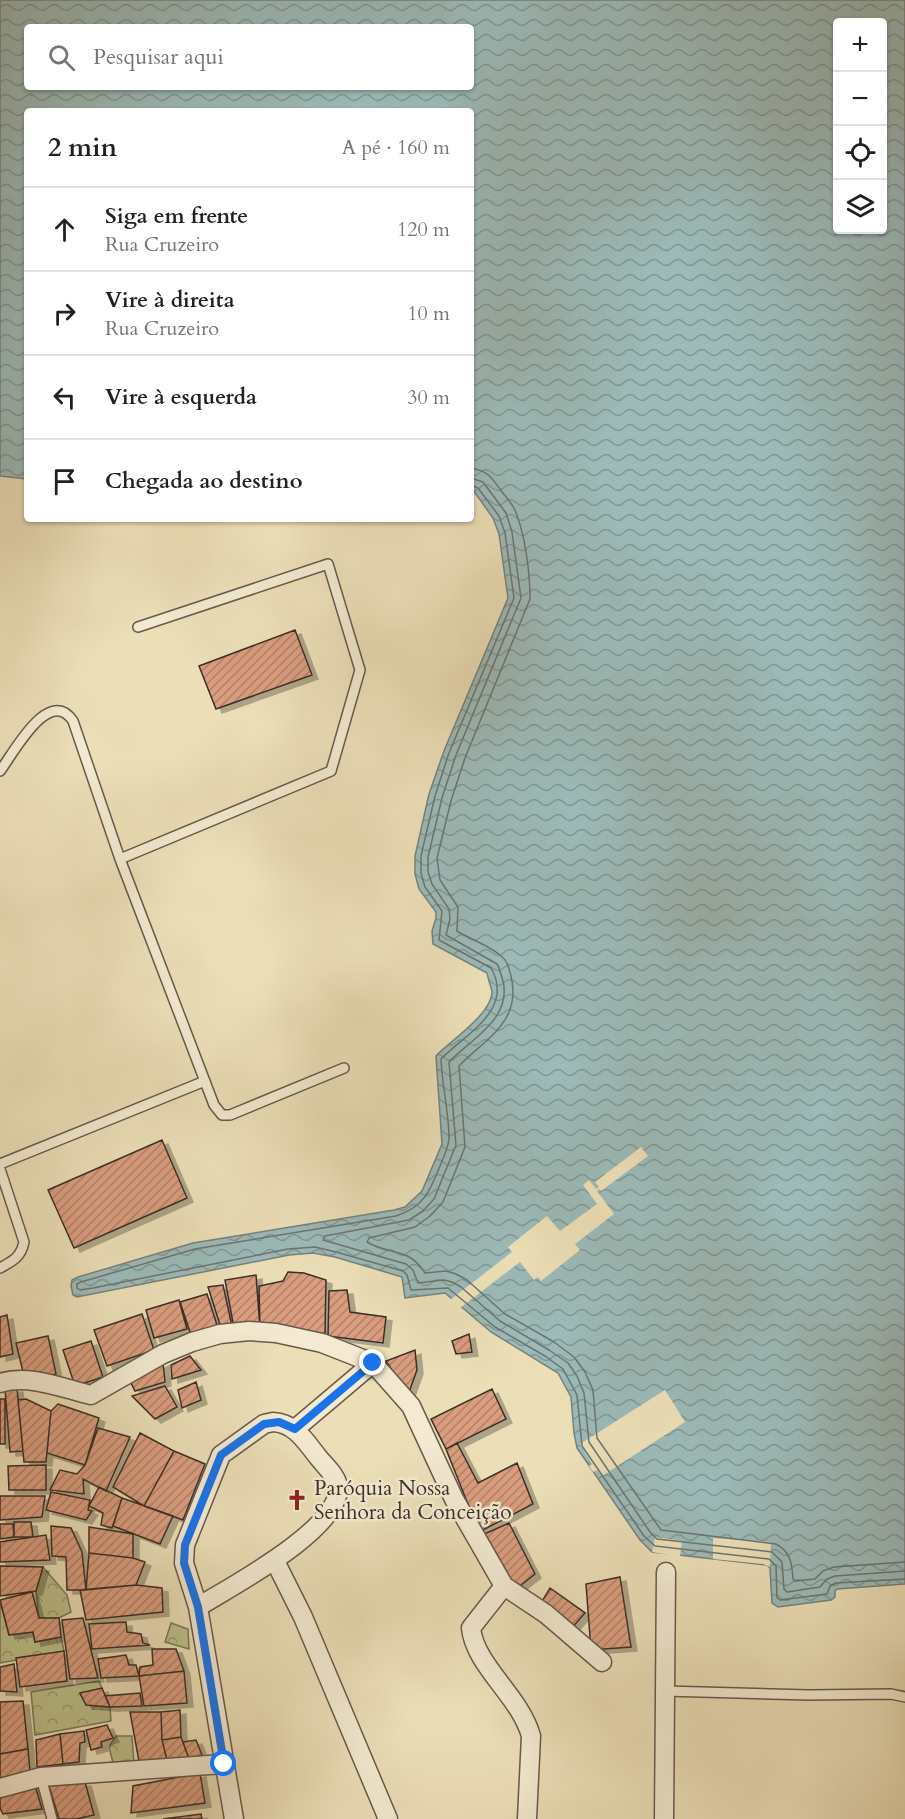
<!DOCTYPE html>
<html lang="pt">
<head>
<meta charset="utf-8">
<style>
  :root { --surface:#fff; --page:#f6f6f6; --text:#202124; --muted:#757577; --line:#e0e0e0 }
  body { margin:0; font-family:Cardo,serif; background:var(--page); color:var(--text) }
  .controls { position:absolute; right:18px; top:18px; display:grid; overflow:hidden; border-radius:6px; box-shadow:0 2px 4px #0004 }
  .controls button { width:54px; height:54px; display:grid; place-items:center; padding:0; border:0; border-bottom:2px solid var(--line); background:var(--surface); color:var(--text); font:30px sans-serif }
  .stop { position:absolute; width:18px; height:18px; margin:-14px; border:4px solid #1a73e8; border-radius:50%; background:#fff }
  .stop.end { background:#1a73e8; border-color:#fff; box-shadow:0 2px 6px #0008 }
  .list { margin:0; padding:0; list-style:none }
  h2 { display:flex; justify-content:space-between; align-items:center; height:78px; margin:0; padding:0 24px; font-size:26px }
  h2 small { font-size:20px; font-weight:400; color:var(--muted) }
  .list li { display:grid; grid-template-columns:39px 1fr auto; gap:18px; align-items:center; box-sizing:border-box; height:84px; padding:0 24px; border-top:2px solid var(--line) }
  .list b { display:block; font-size:22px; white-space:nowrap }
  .list p { margin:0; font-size:20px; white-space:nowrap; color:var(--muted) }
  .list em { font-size:20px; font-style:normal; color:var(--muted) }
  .icon { flex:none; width:33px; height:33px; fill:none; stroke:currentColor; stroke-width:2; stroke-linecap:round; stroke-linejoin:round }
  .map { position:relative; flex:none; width:905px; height:1819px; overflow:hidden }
  .search { position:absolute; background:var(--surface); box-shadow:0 2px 4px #0004; left:24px; top:24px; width:450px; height:66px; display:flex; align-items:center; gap:15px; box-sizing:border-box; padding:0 21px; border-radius:6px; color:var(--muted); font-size:22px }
  .panel { position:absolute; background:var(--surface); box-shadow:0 2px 4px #0004; left:24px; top:108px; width:450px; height:414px; border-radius:6px }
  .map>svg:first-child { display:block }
</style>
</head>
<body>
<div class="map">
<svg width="905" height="1819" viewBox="0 0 905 1819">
  <defs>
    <pattern id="forest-crowns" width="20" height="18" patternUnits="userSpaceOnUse" patternTransform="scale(1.5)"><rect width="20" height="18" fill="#bcc08b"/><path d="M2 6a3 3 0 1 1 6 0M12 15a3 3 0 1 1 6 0" fill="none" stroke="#9a9c72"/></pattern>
    <pattern id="water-waves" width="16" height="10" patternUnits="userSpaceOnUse" patternTransform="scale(1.5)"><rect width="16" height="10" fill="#9cbab8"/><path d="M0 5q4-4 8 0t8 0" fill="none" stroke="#809896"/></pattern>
    <pattern id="building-hatch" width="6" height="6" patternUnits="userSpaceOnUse" patternTransform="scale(1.5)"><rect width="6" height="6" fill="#da9d7f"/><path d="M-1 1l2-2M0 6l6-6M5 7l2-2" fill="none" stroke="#b28068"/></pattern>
    <filter id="shadow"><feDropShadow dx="6" dy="4" stdDeviation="0" flood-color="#0004"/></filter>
  </defs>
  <rect width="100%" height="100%" fill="#ecdfb8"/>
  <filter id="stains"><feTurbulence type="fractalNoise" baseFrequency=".00333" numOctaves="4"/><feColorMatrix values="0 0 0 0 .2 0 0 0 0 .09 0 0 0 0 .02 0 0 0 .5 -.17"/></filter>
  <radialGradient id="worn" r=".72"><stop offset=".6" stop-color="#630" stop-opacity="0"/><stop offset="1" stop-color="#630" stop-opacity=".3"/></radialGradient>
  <path fill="url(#forest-crowns)" stroke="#7c775a" stroke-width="1.5" d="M 43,1567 L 67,1595 L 71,1612 L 59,1618 L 39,1618 L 36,1591 Z
    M 0,1601 L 9,1635 L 33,1632 L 35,1642 L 61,1637 L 64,1651 L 0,1663 Z
    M 171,1623 L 188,1629 L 189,1649 L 165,1642 Z
    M 99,1681 L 102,1688 L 80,1694 L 87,1705 L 110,1707 L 111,1721 L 35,1735 L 31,1692 Z
    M 116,1736 L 132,1736 L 134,1764 L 114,1767 L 109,1747 Z"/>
  <path fill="url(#water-waves)" stroke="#75827e" stroke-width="1.5" fill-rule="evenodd" d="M 0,0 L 905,0 L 905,1584 L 837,1589 L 835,1591 L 835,1597 L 831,1600 L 778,1607 L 772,1603 L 770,1568 L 767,1565 L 652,1552 L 640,1540 L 577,1448 L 574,1433 L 571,1397 L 558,1373 L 491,1332 L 445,1293 L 405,1298 L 402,1277 L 335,1257 L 313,1253 L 289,1255 L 77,1297 L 73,1295 L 71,1286 L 72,1280 L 78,1277 L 193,1243 L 394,1210 L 405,1207 L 422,1191 L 442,1144 L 436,1056 C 450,1041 492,1014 492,992 C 491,986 488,979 487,973 L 433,944 L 432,931 L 436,918 L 436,912 L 419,889 L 415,874 L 415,856 L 429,794 L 444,751 L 508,598 L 499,534 L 493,518 L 471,487 L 471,111 L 27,111 L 27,479 L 0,476 ZM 838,22 L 882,22 L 882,230 L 838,230 ZM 27,27 L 471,27 L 471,87 L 27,87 Z"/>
  <path fill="#ecdfb8" d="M 641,1147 L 648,1156 L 601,1191 L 600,1189 L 597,1191 L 614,1214 L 575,1244 L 580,1250 L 541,1281 L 538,1277 L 534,1280 L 520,1262 L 460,1308 L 450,1300 L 512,1252 L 508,1247 L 547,1216 L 560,1231 L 597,1204 L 583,1185 L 589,1180 L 596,1189 L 599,1187 L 595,1182 Z
    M 665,1390 L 685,1422 L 602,1476 L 597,1470 L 593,1472 L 589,1466 L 592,1464 L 580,1444 Z
    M 655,1537 L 682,1541 L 680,1557 L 652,1552 Z
    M 713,1538 L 771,1542 L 770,1567 L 763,1564 L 713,1559 Z"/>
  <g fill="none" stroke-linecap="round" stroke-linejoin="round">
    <path stroke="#6c7470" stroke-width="1.5" d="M 471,469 C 486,469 492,478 500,489 C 504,495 510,501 514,508 C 525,532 530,572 530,599 L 465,758 L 451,801 L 437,858 L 440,880 L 458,907 L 457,931 C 471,940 489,945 501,956 C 508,961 509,969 511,976 C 522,1022 486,1038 459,1066 L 465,1147 L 443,1202 L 430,1216 L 415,1227 L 369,1238 L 367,1242 C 390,1256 408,1246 425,1273 L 446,1271 L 456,1274 L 467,1280 L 505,1314 L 554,1342 L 574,1357 L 585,1372 L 593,1390 L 597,1438 L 661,1530 L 776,1544 C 791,1552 792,1564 793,1579 L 795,1581 L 815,1579 L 823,1571 L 834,1567 L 905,1562
      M 471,478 L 483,482 L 506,513 L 512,532 L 521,598 L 456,755 L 442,798 L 428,857 L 428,872 L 432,884 L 449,909 L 450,919 L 446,935 L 497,964 C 500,969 501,975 503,981 C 512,1019 471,1039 449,1062 L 456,1145 L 434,1199 L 423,1211 L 409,1220 L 325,1236 L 323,1240 L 406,1264 L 413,1270 L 418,1283 L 444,1280 L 452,1282 L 461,1287 L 500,1321 L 549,1350 L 568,1363 L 577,1376 L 584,1393 L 589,1442 L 650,1532 L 657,1539 L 772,1552 L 782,1562 L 784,1589 L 787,1592 L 820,1587 L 827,1579 L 835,1576 L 905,1571
      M 471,485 L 478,488 L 499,516 L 505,533 L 514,598 L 449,753 L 435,796 L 421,856 L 421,873 L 425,887 L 442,911 L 439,940 L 491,968 C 515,1010 465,1034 441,1059 C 442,1086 449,1112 449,1139 C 448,1148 444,1157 440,1166 C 430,1191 424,1207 396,1216 L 195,1249 L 81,1282 L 77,1284 L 77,1288 L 80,1290 L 93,1288 L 288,1249 L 315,1247 L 336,1252 L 403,1271 L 407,1275 L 411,1290 L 448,1288 L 495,1327 L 545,1356 L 563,1369 L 577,1395 L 582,1446 L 644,1536 L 655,1546 L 769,1559 L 776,1566 L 777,1598 L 780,1600 L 827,1594 L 830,1586 L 836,1583 L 905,1579"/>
  </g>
  <path fill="url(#building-hatch)" stroke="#3b2e28" stroke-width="1.5" filter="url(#shadow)" d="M 295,630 L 312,675 L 216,709 L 199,666 Z
    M 162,1140 L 187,1198 L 74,1248 L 48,1190 Z
    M 288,1272 L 304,1273 L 326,1280 L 325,1335 L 260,1328 L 259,1286 L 283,1281 Z
    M 256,1275 L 260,1328 L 234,1328 L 225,1280 Z
    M 223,1285 L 232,1326 L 220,1325 L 208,1287 Z
    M 347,1290 L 350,1312 L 386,1317 L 383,1343 L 328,1336 L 329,1291 Z
    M 207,1294 L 218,1328 L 191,1335 L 180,1302 Z
    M 179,1300 L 187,1329 L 154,1338 L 146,1310 Z
    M 142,1314 L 154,1350 L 107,1366 L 94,1330 Z
    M 7,1315 L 13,1354 L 0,1357 L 0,1317 Z
    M 469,1334 L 472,1352 L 456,1354 L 452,1341 Z
    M 48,1336 L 56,1374 L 41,1377 L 40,1372 L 24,1376 L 16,1343 Z
    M 91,1341 L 103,1377 L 75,1386 L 63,1350 Z
    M 415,1350 L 417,1370 L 408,1395 L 386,1361 Z
    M 190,1356 L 201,1370 L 172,1379 L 171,1365 Z
    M 163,1362 L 165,1382 L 135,1391 L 130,1381 Z
    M 196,1382 L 201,1400 L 182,1408 L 178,1390 Z
    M 165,1386 L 177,1407 L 155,1419 L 132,1396 Z
    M 17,1388 L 23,1451 L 10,1452 L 5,1389 Z
    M 492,1389 L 506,1419 L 446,1449 L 431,1419 Z
    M 0,1399 L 5,1399 L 5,1444 L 0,1444 Z
    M 26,1399 L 51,1411 L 46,1462 L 24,1462 L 18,1400 Z
    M 58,1404 L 99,1418 L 85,1465 L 47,1453 L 51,1411 Z
    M 98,1428 L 130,1437 L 106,1491 L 83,1479 L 84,1494 L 50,1490 L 60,1470 L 77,1474 L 85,1465 Z
    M 140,1433 L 174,1451 L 144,1506 L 113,1487 Z
    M 457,1443 L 478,1483 L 517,1463 L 533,1504 L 479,1532 L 446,1449 Z
    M 174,1451 L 205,1464 L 183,1520 L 144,1506 Z
    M 46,1465 L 46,1490 L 9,1490 L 8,1466 Z
    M 99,1487 L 122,1498 L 112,1528 L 101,1525 L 103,1513 L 89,1506 Z
    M 51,1492 L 90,1500 L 88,1510 L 92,1511 L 86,1520 L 46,1510 Z
    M 0,1496 L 45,1496 L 42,1517 L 0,1520 Z
    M 122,1498 L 173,1516 L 160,1544 L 113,1526 Z
    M 14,1522 L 31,1522 L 33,1537 L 14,1537 Z
    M 509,1523 L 535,1574 L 516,1589 L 482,1535 Z
    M 0,1524 L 13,1524 L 14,1537 L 0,1539 Z
    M 51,1526 L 71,1528 L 82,1552 L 86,1590 L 67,1590 L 66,1557 L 52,1556 Z
    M 89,1527 L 133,1534 L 133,1558 L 89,1553 Z
    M 46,1535 L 50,1560 L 0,1562 L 0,1542 Z
    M 89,1553 L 133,1558 L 145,1562 L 136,1585 L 86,1590 Z
    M 0,1566 L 43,1567 L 36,1591 L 0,1596 Z
    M 620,1577 L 631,1647 L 591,1650 L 586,1584 Z
    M 136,1585 L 162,1588 L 163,1612 L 86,1620 L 80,1590 Z
    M 550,1588 L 585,1613 L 571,1629 L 541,1603 Z
    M 32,1592 L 39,1618 L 59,1618 L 61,1637 L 35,1642 L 33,1632 L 9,1635 L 0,1600 Z
    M 83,1618 L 98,1678 L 70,1679 L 62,1620 Z
    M 126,1622 L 127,1632 L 141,1634 L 143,1643 L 150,1645 L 92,1649 L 89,1624 Z
    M 152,1649 L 176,1649 L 184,1671 L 139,1676 L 140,1667 L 153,1665 Z
    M 64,1651 L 67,1681 L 20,1687 L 16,1658 Z
    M 126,1655 L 129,1665 L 136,1665 L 139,1676 L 101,1678 L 98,1659 Z
    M 14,1664 L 17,1692 L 0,1691 L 0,1667 Z
    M 184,1671 L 187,1703 L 144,1706 L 139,1676 Z
    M 102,1688 L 110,1707 L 86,1705 L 80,1693 Z
    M 140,1693 L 142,1706 L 110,1707 L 105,1696 Z
    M 23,1701 L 28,1749 L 0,1754 L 0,1702 Z
    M 180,1710 L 181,1737 L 162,1740 L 161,1712 Z
    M 130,1712 L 161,1712 L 162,1740 L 168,1764 L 140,1767 Z
    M 107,1725 L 113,1738 L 101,1742 L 102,1747 L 91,1750 L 86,1730 Z
    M 84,1731 L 85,1742 L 80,1743 L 79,1762 L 63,1764 L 60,1734 Z
    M 60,1734 L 63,1764 L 37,1767 L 36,1740 Z
    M 181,1737 L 189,1759 L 168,1764 L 162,1740 Z
    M 196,1740 L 202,1755 L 189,1759 L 183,1742 Z
    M 28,1749 L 30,1772 L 0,1778 L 0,1754 Z
    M 200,1773 L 205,1803 L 131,1813 L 133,1786 Z
    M 85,1782 L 94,1815 L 76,1819 L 59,1819 L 49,1786 Z
    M 35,1785 L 42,1809 L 3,1814 L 0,1808 L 0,1796 Z
    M 201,1814 L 202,1819 L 163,1819 Z"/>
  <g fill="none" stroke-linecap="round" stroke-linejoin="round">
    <defs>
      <path id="service" d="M 0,771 C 13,754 49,685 73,721 L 120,859 L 214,1105 L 222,1115 L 230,1115 L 344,1068
        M 120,859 L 331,771 L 360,670 L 328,564 L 138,627
        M 0,1164 L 205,1081
        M 0,1169 L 24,1242 C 21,1257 13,1261 0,1268
        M 665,1691 L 809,1695 L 891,1694 L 905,1697
        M 41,1777 L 52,1819"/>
      <path id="minor" d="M 0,1383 C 29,1374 62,1388 91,1395 L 163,1354 L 192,1342 L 220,1334 L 249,1331 L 276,1333 L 322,1343 L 373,1363 L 411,1406 L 454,1499 L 504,1586 L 546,1614 L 602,1662
        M 273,1422 C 295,1423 306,1442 318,1457 C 325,1466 337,1476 338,1487 C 341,1529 230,1587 198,1607 L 184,1563 L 185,1545 L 221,1455 L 264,1424 Z
        M 295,1429 L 373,1363
        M 275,1561 L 303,1617 L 388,1819
        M 504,1586 L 471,1628 C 475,1666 520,1696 531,1736 L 527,1819
        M 198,1607 L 234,1819
        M 0,1788 L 41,1777 L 223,1764
        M 664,1819 L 666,1572"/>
    </defs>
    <use href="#service" stroke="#675a4c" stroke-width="12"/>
    <use href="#minor" stroke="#675a4c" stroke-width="21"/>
    <use href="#service" stroke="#f3ead1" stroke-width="9"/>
    <use href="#minor" stroke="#f3ead1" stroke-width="18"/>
  </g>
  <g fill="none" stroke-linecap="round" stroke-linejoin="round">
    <path stroke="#1a73e8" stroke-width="8" d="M 224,1764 L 198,1607 L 184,1563 L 185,1545 L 221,1455 L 264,1424 L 279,1422 L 295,1429 L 373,1363"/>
  </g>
  <defs>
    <symbol id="church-bare" viewBox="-9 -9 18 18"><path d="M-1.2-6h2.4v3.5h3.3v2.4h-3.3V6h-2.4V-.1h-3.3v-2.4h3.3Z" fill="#8f2418" stroke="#f3ead1" stroke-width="2.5" paint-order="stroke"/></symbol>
  </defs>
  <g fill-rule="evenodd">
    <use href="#church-bare" x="282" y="1485" width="30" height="30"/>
  </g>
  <g text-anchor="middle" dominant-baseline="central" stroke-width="5" stroke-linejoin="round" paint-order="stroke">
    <g font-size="21" fill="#3b2e28" stroke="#f3ead1" text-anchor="start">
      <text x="314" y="1488">Paróquia Nossa<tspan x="314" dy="24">Senhora da Conceição</tspan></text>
    </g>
  </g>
  <rect width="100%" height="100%" filter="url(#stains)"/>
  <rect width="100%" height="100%" fill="url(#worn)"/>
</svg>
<div class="controls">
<button>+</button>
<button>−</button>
<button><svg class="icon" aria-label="locate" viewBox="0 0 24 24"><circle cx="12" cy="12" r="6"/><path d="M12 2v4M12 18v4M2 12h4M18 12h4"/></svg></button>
<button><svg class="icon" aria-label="layers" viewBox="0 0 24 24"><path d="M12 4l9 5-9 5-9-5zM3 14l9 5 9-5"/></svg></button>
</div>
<div class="stop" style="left:224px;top:1764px"></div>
<div class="stop end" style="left:373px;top:1363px"></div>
<div class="search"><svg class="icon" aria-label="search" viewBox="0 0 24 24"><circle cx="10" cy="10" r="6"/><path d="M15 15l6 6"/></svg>Pesquisar aqui</div>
<section class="panel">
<h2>2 min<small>A pé · 160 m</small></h2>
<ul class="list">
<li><svg class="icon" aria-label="ahead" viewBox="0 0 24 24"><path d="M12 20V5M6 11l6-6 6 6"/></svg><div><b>Siga em frente</b><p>Rua Cruzeiro</p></div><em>120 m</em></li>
<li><svg class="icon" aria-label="right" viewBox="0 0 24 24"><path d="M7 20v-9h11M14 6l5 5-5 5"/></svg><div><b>Vire à direita</b><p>Rua Cruzeiro</p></div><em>10 m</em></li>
<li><svg class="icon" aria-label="left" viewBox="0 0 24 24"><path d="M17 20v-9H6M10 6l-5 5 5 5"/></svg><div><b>Vire à esquerda</b></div><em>30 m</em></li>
<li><svg class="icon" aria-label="arrive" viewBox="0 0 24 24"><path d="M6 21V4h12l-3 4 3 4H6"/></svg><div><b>Chegada ao destino</b></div></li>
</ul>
</section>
</div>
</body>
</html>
